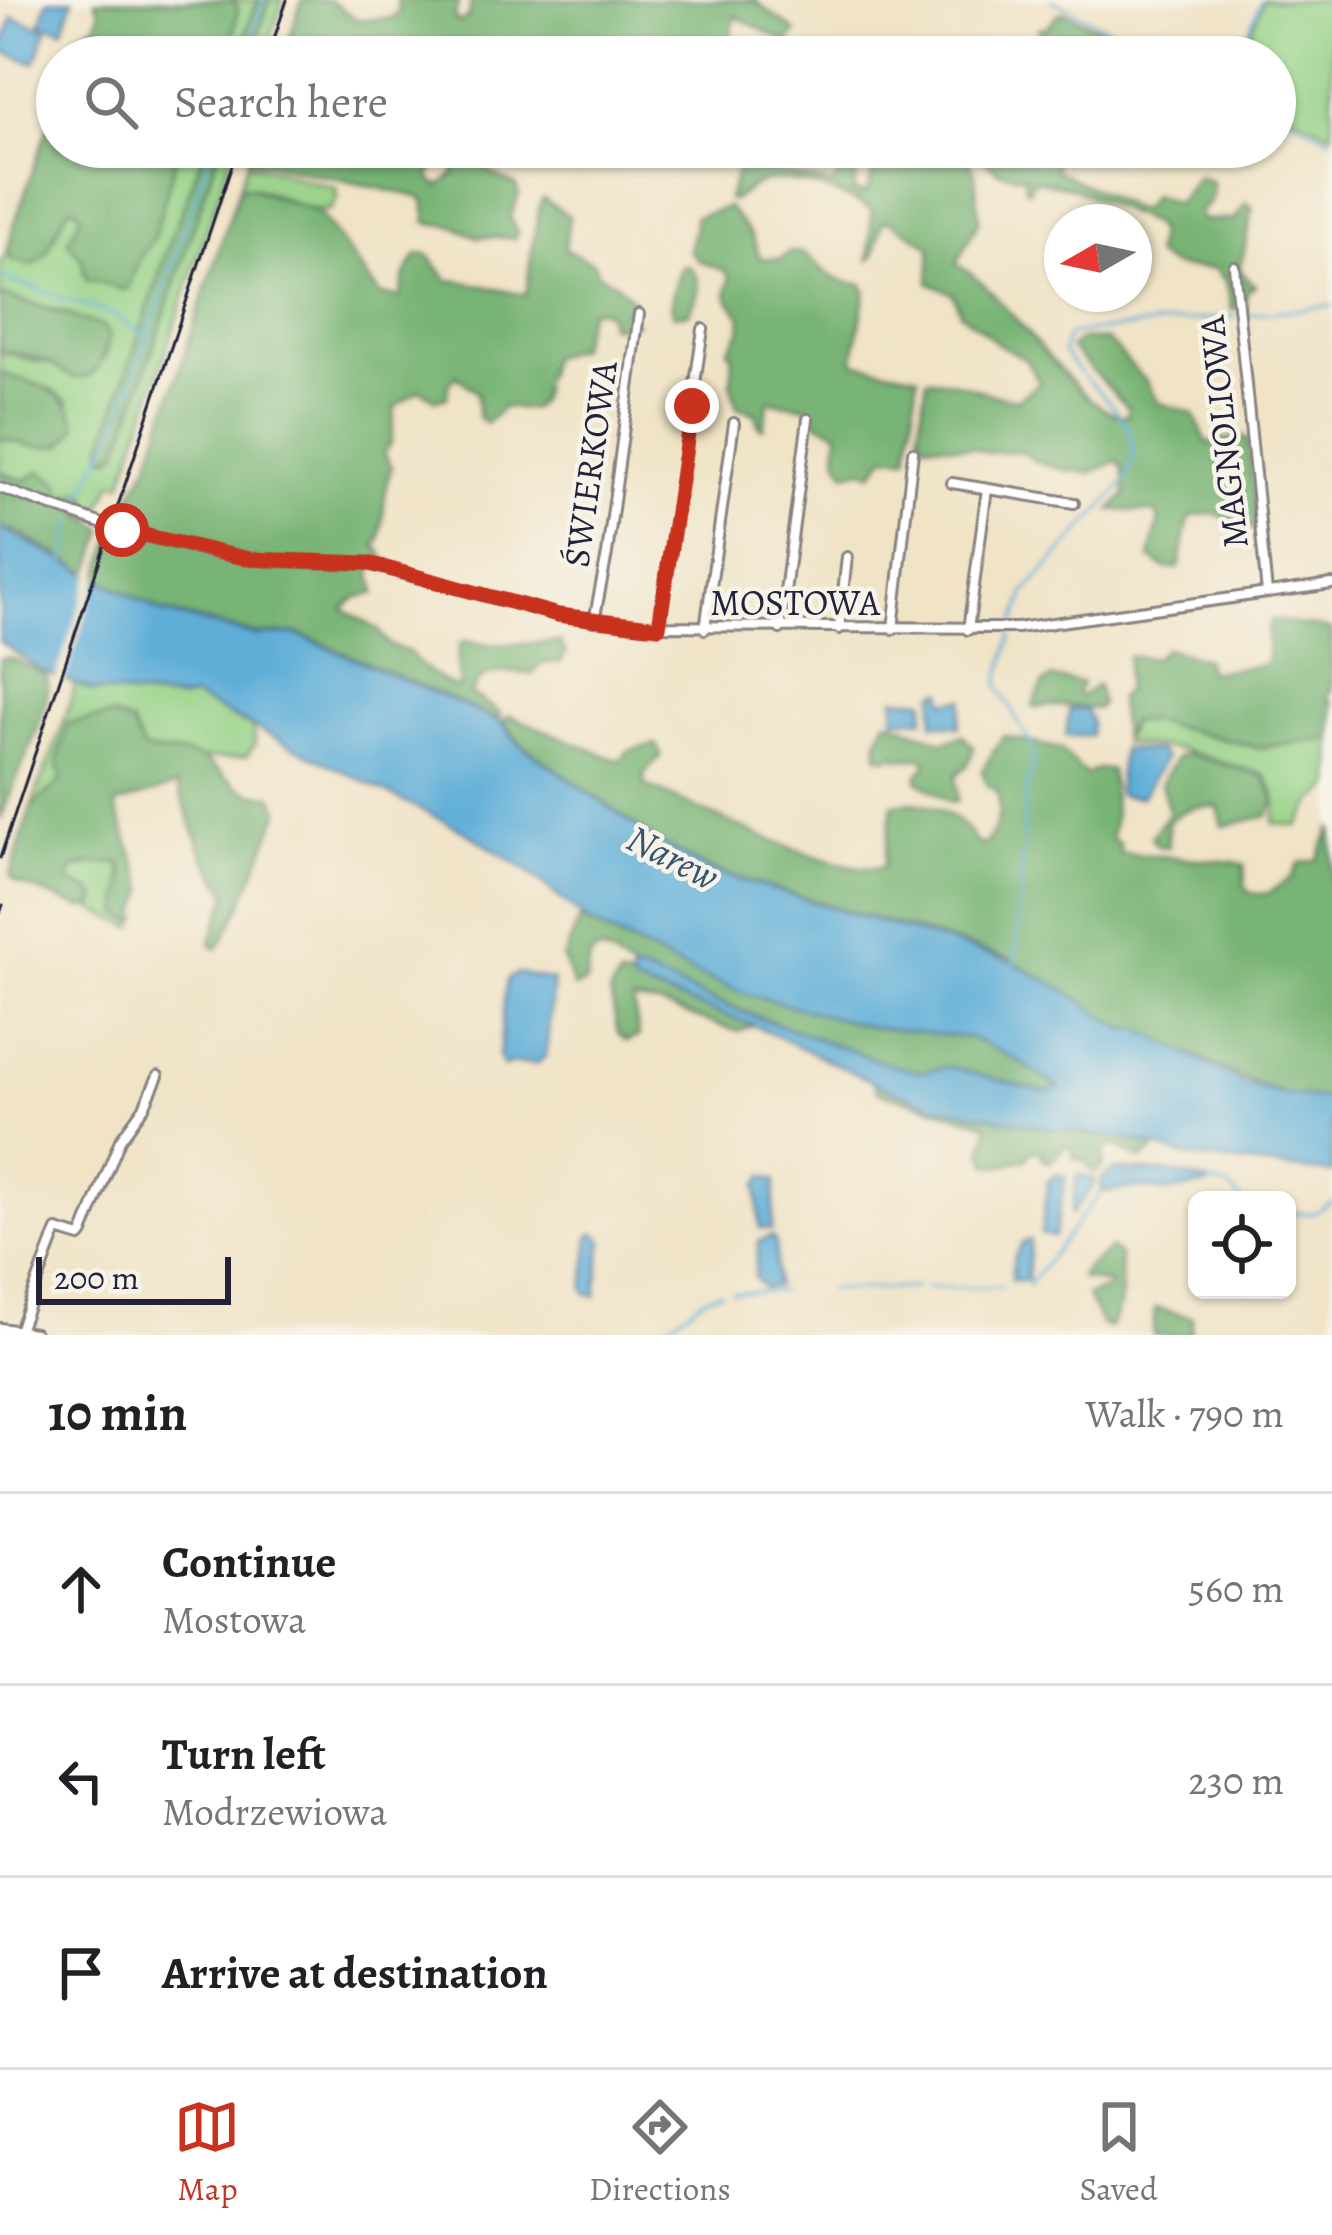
<!DOCTYPE html>
<html lang="en">
<head>
<meta charset="utf-8">
<style>
  :root { --surface:#fff; --page:#f2f2f2; --text:#202124; --muted:#757577; --line:#e0e0e0; --accent:#c8321e }
  body { margin:0; font-family:Alegreya,serif; background:var(--page); color:var(--text) }
  .controls { position:absolute; right:36px; bottom:36px; display:grid; overflow:hidden; border-radius:18px; box-shadow:0 3px 9px #0004 }
  .controls button { width:108px; height:108px; display:grid; place-items:center; padding:0; border:0; border-bottom:3px solid var(--line); background:var(--surface); color:var(--text); font:60px sans-serif }
  .compass { position:absolute; left:1044px; top:204px; width:108px; height:108px; border-radius:50%; background:var(--surface); box-shadow:0 3px 9px #0004; rotate:261deg }
  .scale { position:absolute; left:36px; bottom:30px; width:195px; box-sizing:border-box; padding-left:12px; border:6px solid #22223b; border-top:0; font-size:33px; line-height:42px; white-space:nowrap; color:#22223b; -webkit-text-stroke:9px #f7f3e8; paint-order:stroke }
  .stop { position:absolute; width:36px; height:36px; margin:-27px; border:9px solid #c8321e; border-radius:50%; background:#fff }
  .stop.end { background:#c8321e; border-color:#fff; box-shadow:0 3px 12px #0008 }
  .list { margin:0; padding:0; list-style:none }
  h2 { display:flex; justify-content:space-between; align-items:center; height:156px; margin:0; padding:0 48px; font-size:51px }
  h2 small { font-size:39px; font-weight:400; color:var(--muted) }
  .list li { display:grid; grid-template-columns:78px 1fr auto; gap:36px; align-items:center; box-sizing:border-box; height:192px; padding:0 48px; border-top:3px solid var(--line) }
  .list b { display:block; font-size:45px; white-space:nowrap }
  .list p { margin:0; font-size:39px; white-space:nowrap; color:var(--muted) }
  .list em { font-size:39px; font-style:normal; color:var(--muted) }
  .icon { flex:none; width:66px; height:66px; fill:none; stroke:currentColor; stroke-width:2; stroke-linecap:round; stroke-linejoin:round }
  .map { position:relative; flex:none; width:1332px; height:1335px; overflow:hidden }
  .search { position:absolute; background:var(--surface); box-shadow:0 3px 9px #0004; left:36px; right:36px; top:36px; height:132px; display:flex; align-items:center; gap:30px; box-sizing:border-box; padding:0 42px; border-radius:66px; color:var(--muted); font-size:45px }
  .sheet { height:732px; background:var(--surface) }
  nav { display:flex; justify-content:space-around; align-items:center; box-sizing:border-box; height:168px; border-top:3px solid var(--line); background:var(--surface); font-size:33px; color:var(--muted) }
  nav a { display:grid; justify-items:center; gap:6px }
  nav .on { color:var(--accent) }
  .map>svg:first-child { display:block }
</style>
</head>
<body>
<div class="map">
<svg width="1332" height="1335" viewBox="0 0 1332 1335">
  <rect width="100%" height="100%" fill="#f7f3e8"/>
  <filter id="ink" filterUnits="userSpaceOnUse"><feTurbulence type="fractalNoise" baseFrequency=".00833" numOctaves="2"/><feDisplacementMap in="SourceGraphic" scale="24" xChannelSelector="R" yChannelSelector="G"/><feConvolveMatrix kernelMatrix="1 2 1 2 8 2 1 2 1" color-interpolation-filters="sRGB"/></filter>
  <filter id="wash" filterUnits="userSpaceOnUse"><feTurbulence type="fractalNoise" baseFrequency=".004" numOctaves="4" result="noise"/><feDisplacementMap in="SourceGraphic" scale="48" xChannelSelector="R" yChannelSelector="G"/><feGaussianBlur stdDeviation="2.7" result="paint"/><feColorMatrix in="noise" values="0 0 0 0 0 0 0 0 0 0 0 0 0 0 0 0 0 1.4 0 .05"/><feComposite in="paint" operator="in"/></filter>
  <g filter="url(#wash)">
    <rect width="100%" height="100%" fill="#f0e3c6"/>
    <path fill="#96d287" stroke="#5c7a61" stroke-width="3" d="M 233,0 L 258,0 L 237,57 L 228,57 L 238,10 Z
      M 270,0 L 283,0 L 264,57 L 250,57 Z
      M 1263,0 L 1332,0 L 1332,134 L 1275,105 L 1275,57 L 1241,57 Z
      M 179,147 L 206,147 L 169,244 L 102,449 L 110,458 L 119,451 L 220,147 L 234,147 L 122,484 L 113,482 L 96,517 L 81,515 L 72,495 L 63,496 L 41,471 L 24,481 L 0,472 L 0,438 L 35,446 L 64,445 L 69,403 L 52,390 L 0,373 L 0,351 L 37,362 L 105,359 L 109,337 L 68,313 L 0,295 L 0,264 L 8,250 L 11,260 L 46,254 L 68,208 L 75,207 L 81,216 L 68,242 L 82,259 L 84,273 L 141,256 L 154,237 Z
      M 247,163 L 336,188 L 337,198 L 330,210 C 300,215 271,184 239,187 Z
      M 75,684 L 93,691 L 182,700 L 193,697 L 253,728 L 255,743 L 247,756 C 217,761 172,758 143,749 L 131,724 L 113,716 L 69,723 L 57,761 L 62,781 L 31,808 C 46,766 65,726 75,684 Z
      M 1150,721 L 1257,748 L 1332,739 L 1332,786 L 1312,804 L 1298,826 L 1274,823 C 1277,804 1278,791 1265,775 L 1182,750 L 1123,743 L 1131,722 Z
      M 103,862 L 120,863 L 124,889 L 120,902 L 133,922 L 139,918 L 134,928 L 88,907 L 94,906 L 96,899 L 92,891 L 67,882 L 72,869 Z"/>
    <path fill="#78b474" stroke="#4d6b58" stroke-width="3" d="M 95,0 L 233,0 L 238,9 L 228,57 L 71,57 L 78,34 L 96,24 L 100,11 Z
      M 258,0 L 270,0 L 250,57 L 237,57 Z
      M 302,0 L 329,0 L 358,20 L 392,18 L 399,12 L 397,0 L 459,0 L 454,18 L 460,23 L 469,17 L 471,0 L 754,0 L 796,32 L 788,43 L 735,16 L 729,47 L 745,57 L 549,57 L 538,52 L 534,57 L 283,57 Z
      M 1065,12 L 1108,32 L 1111,44 L 1098,57 L 1028,57 L 1041,40 L 1039,28 L 1047,27 L 1058,14 Z
      M 57,100 L 57,147 L 179,147 L 154,237 L 141,256 L 128,288 L 123,290 L 86,279 L 82,259 L 68,242 L 81,216 L 75,207 L 68,208 L 46,254 L 33,265 L 11,260 L 8,250 L 12,231 Z
      M 206,147 L 220,147 L 119,451 L 105,457 L 102,449 L 169,244 Z
      M 252,147 L 437,147 L 430,179 L 439,186 L 454,174 L 460,151 L 472,150 C 481,169 496,177 516,185 L 519,195 L 510,217 L 517,232 L 515,238 L 478,237 L 452,226 L 427,223 L 424,200 L 419,197 L 248,159 Z
      M 876,147 L 963,147 L 975,174 L 979,221 L 956,264 C 1007,290 1077,416 1127,416 L 1129,409 L 1070,348 L 1079,340 L 1107,340 L 1147,383 L 1159,403 L 1193,413 L 1207,443 L 1243,436 L 1248,439 L 1257,527 L 1249,529 L 1214,513 L 1192,516 L 1188,522 L 1179,568 L 1164,568 L 1150,558 L 1159,519 L 1155,512 L 1111,510 L 1126,494 L 1123,468 L 1117,461 L 1090,473 L 1066,470 L 1035,461 L 1021,451 L 985,453 L 975,448 L 924,442 L 919,431 L 927,379 C 960,378 986,397 1018,399 L 1040,382 L 1024,358 L 1000,345 L 960,312 L 953,294 L 929,282 L 931,247 L 891,221 L 883,221 L 874,255 L 869,260 L 872,211 C 848,194 797,178 767,181 C 754,183 743,194 732,201 L 728,199 L 737,171 L 745,165 L 833,185 L 842,170 L 851,166 L 856,172 L 854,191 L 862,194 L 868,190 L 878,154 Z
      M 972,147 L 1063,147 L 1055,163 L 1055,170 L 1135,209 L 1142,209 L 1153,195 L 1176,204 L 1198,176 L 1212,182 C 1214,197 1211,203 1199,212 L 1201,220 L 1234,220 L 1247,203 L 1253,208 L 1240,270 L 1255,286 L 1246,292 L 1246,306 L 1232,309 L 1227,283 L 1215,269 C 1191,267 1172,272 1154,254 L 1158,234 L 1154,225 L 1070,187 L 1034,180 L 1028,191 L 1024,185 L 1026,177 L 997,171 Z
      M 249,187 L 319,213 L 380,295 L 400,297 L 405,275 L 417,255 L 427,254 L 448,280 C 476,282 499,291 526,295 C 529,276 536,207 543,198 L 569,216 L 565,249 L 594,263 L 598,274 L 616,283 L 632,299 L 625,314 L 636,323 L 623,327 L 609,325 L 608,314 L 600,309 L 589,310 L 578,347 L 550,357 L 538,403 L 531,409 L 504,407 L 486,423 L 478,417 L 477,393 L 456,375 L 448,386 L 447,397 L 436,400 L 420,390 L 395,407 L 391,443 L 384,453 L 392,467 C 381,493 386,515 379,542 L 375,544 L 388,562 L 370,567 L 376,593 L 357,597 L 343,609 L 377,629 L 389,645 L 411,653 C 415,663 445,684 456,688 L 460,686 L 457,662 L 459,645 L 465,641 C 495,649 528,642 560,642 L 566,653 L 561,662 L 543,663 L 532,674 C 507,672 481,666 471,694 L 501,714 L 499,720 L 298,633 L 258,635 L 162,611 L 99,578 L 117,522 L 149,463 L 239,188 Z
      M 728,207 L 752,236 L 760,258 L 781,259 L 789,252 L 804,253 C 827,272 830,283 862,284 L 866,291 L 854,357 L 856,363 L 918,375 L 908,457 L 886,456 L 872,474 L 862,469 L 846,473 L 837,457 L 839,432 L 819,423 L 807,407 L 769,401 L 763,428 L 759,426 L 756,413 L 737,407 L 731,384 L 733,357 L 728,350 L 741,330 L 742,317 C 732,303 722,299 730,280 L 726,271 L 699,261 L 689,250 L 695,227 L 694,217 Z
      M 689,266 C 704,281 699,295 689,313 L 674,315 C 667,303 677,281 681,267 Z
      M 0,295 L 103,326 L 109,337 C 102,360 97,389 66,374 C 60,371 55,365 49,363 C 36,358 15,352 0,351 Z
      M 0,373 C 33,383 70,389 77,427 C 61,458 29,445 0,438 Z
      M 41,471 L 58,482 L 63,496 L 83,492 L 88,497 L 81,515 L 105,529 L 90,574 L 19,533 L 0,527 L 0,472 L 24,481 Z
      M 1272,620 L 1332,630 L 1332,688 L 1327,698 L 1332,701 L 1332,739 L 1257,747 L 1150,721 L 1131,721 L 1122,736 L 1118,698 L 1125,691 L 1128,656 L 1155,658 L 1165,648 L 1205,659 L 1209,672 L 1264,665 C 1273,650 1262,634 1272,620 Z
      M 0,658 L 14,659 L 46,675 C 57,704 10,786 0,821 Z
      M 1051,678 L 1082,683 L 1077,691 L 1081,697 L 1097,685 L 1101,704 L 1096,709 C 1081,707 1050,703 1036,708 L 1033,706 L 1043,684 Z
      M 112,716 L 131,724 L 143,749 C 162,755 188,751 202,759 C 228,774 239,798 272,795 L 280,810 L 241,906 L 218,949 L 212,946 L 211,941 L 228,894 L 203,854 L 177,785 L 115,805 L 146,891 L 134,922 L 120,914 L 124,873 L 120,863 L 85,864 L 72,869 L 68,882 L 91,891 L 96,898 L 94,906 L 81,908 L 15,882 L 10,876 L 31,808 L 62,780 L 57,761 L 68,723 Z
      M 510,716 L 616,760 L 623,758 L 628,751 L 656,744 L 661,756 L 644,774 L 645,785 C 688,803 847,882 884,866 L 893,805 C 923,795 962,816 976,843 L 983,845 C 998,832 1002,810 997,791 L 988,786 L 982,771 L 1003,736 L 1060,749 L 1086,775 L 1098,769 L 1111,770 L 1114,817 L 1111,839 L 1119,843 L 1120,853 L 1234,862 L 1244,865 L 1245,886 L 1250,893 L 1267,894 L 1292,877 L 1299,863 L 1317,860 L 1332,827 L 1332,1098 C 1281,1103 1246,1078 1203,1059 C 1191,1054 1178,1051 1167,1045 C 1150,1036 1143,1027 1123,1028 L 1010,959 L 708,869 L 661,843 L 520,743 L 503,721 Z
      M 887,720 L 944,742 L 963,735 L 974,747 C 971,760 968,767 956,775 L 958,801 L 951,802 L 918,781 L 918,774 L 927,764 L 923,758 L 897,758 L 895,753 L 888,758 L 878,756 L 878,740 Z
      M 1186,753 L 1264,776 L 1275,799 L 1268,816 L 1223,826 L 1218,807 C 1197,804 1183,809 1168,822 L 1168,847 L 1158,846 L 1151,838 L 1169,812 L 1161,783 L 1177,757 Z
      M 580,919 L 695,974 L 870,1027 L 971,1037 L 1010,1056 L 1061,1088 L 1045,1092 L 949,1067 L 922,1072 L 894,1066 L 667,984 C 655,976 640,975 631,970 C 617,962 614,954 596,951 L 590,958 L 586,982 L 574,988 L 563,959 Z
      M 619,978 L 630,979 L 637,985 L 753,1025 L 739,1032 L 659,1005 L 633,1001 L 639,1036 L 627,1041 L 618,1034 L 610,992 Z
      M 880,1085 C 936,1106 996,1119 1054,1129 C 1088,1135 1124,1134 1156,1148 L 1142,1160 L 1114,1146 L 1104,1150 L 1104,1165 L 1096,1172 L 1089,1169 L 1087,1162 L 1073,1158 L 1073,1148 L 1066,1146 L 1050,1162 L 1043,1159 L 1042,1152 L 1031,1151 L 1026,1159 L 998,1166 L 988,1164 L 983,1150 L 989,1127 L 982,1122 L 878,1092 L 875,1086 Z
      M 1111,1248 L 1119,1256 C 1122,1279 1124,1309 1109,1328 L 1102,1325 L 1087,1296 L 1110,1287 L 1109,1284 L 1080,1278 L 1084,1270 Z
      M 1155,1308 L 1192,1317 L 1191,1335 L 1153,1335 Z"/>
    <path fill="#5eaed8" stroke="#40688a" stroke-width="3" d="M 48,0 L 73,0 L 63,30 L 40,23 Z
      M 13,17 L 47,29 L 35,63 L 1,51 Z
      M 0,527 L 162,612 L 257,636 L 297,634 L 501,722 L 518,743 L 660,843 L 707,870 L 1010,961 L 1073,995 L 1123,1029 L 1139,1029 L 1246,1084 L 1281,1094 L 1332,1099 L 1332,1173 L 1187,1157 L 1138,1141 L 1053,1129 L 930,1104 L 880,1085 L 753,1025 L 636,985 L 630,979 L 633,972 L 644,972 L 728,1007 L 894,1066 L 922,1072 L 949,1067 L 1044,1092 L 1060,1088 L 1010,1056 L 971,1038 L 870,1027 L 747,994 L 695,974 L 587,921 L 529,872 L 464,831 L 193,697 L 183,700 L 93,691 L 42,671 L 0,642 Z
      M 943,690 L 946,702 L 963,699 L 959,726 L 933,723 L 935,693 Z
      M 895,698 L 925,700 L 924,719 L 894,719 Z
      M 1085,709 L 1091,721 L 1090,736 L 1066,736 L 1069,710 Z
      M 1122,749 L 1158,751 L 1165,758 L 1141,797 L 1121,796 L 1117,792 Z
      M 518,973 L 553,981 L 546,1055 L 537,1064 L 511,1063 L 504,1067 L 499,1059 L 505,990 L 508,979 Z
      M 1114,1170 L 1169,1172 L 1209,1182 L 1208,1185 L 1169,1192 L 1137,1188 L 1101,1192 L 1102,1178 Z
      M 1055,1174 L 1066,1177 L 1054,1237 L 1041,1234 L 1048,1182 Z
      M 1081,1175 L 1094,1179 L 1095,1183 L 1071,1215 L 1077,1176 Z
      M 764,1176 L 776,1180 L 772,1230 L 760,1228 L 757,1186 Z
      M 596,1233 L 603,1240 L 596,1296 L 586,1293 L 584,1287 L 590,1235 Z
      M 772,1236 L 776,1243 L 776,1286 L 764,1288 L 754,1277 L 759,1241 Z
      M 1030,1240 L 1027,1281 L 1011,1280 L 1014,1257 L 1023,1242 Z"/>
    <path fill="#f0e3c6" d="M 92,569 L 100,573 L 63,685 L 54,682 Z"/>
    <g fill="none" stroke-linecap="round" stroke-linejoin="round">
      <path stroke="#5eaed8" stroke-width="3" d="M 1052,0 L 1168,57
        M 244,57 L 264,0
        M 1238,57 L 1261,0
        M 1275,110 L 1332,139
        M 0,277 L 117,316 L 147,337
        M 1244,315 L 1332,306
        M 76,509 L 118,422 L 213,147
        M 65,562 L 73,519
        M 1015,623 L 1026,592 L 1124,483 C 1156,421 1092,396 1063,352 L 1066,337 L 1075,333 L 1236,316
        M 1012,634 L 998,685 L 1032,747 L 1033,769 L 1026,785 L 1023,839
        M 1015,964 L 1023,849
        M 1209,1182 L 1228,1187 L 1242,1200
        M 1287,1212 L 1313,1214 L 1332,1202
        M 1028,1286 L 1101,1192
        M 925,1288 L 1002,1287
        M 829,1290 L 915,1288
        M 732,1292 L 780,1291
        M 650,1330 C 684,1322 694,1297 721,1292"/>
    </g>
  </g>
  <g filter="url(#ink)">
    <g fill="none" stroke-linecap="round" stroke-linejoin="round">
      <defs>
        <path id="street" d="M 1234,266 L 1267,593
          M 952,483 L 1074,503
          M 0,488 L 114,528 L 214,553 L 266,561 L 368,564 L 558,615 L 644,626 L 1017,628 L 1332,584
          M 594,621 L 607,554 L 639,314
          M 659,627 L 703,329
          M 705,629 L 734,423
          M 780,629 L 808,419
          M 839,629 L 847,557
          M 893,629 L 913,452
          M 968,630 L 987,489
          M 18,1333 L 57,1230 L 80,1237 L 83,1233 L 120,1140 L 144,1107 L 158,1076"/>
        <path id="primary" d="M 0,1330 L 34,1335"/>
      </defs>
      <use href="#street" stroke="#898280" stroke-width="14"/>
      <use href="#primary" stroke="#898280" stroke-width="18"/>
      <use href="#street" stroke="#fff" stroke-width="8"/>
      <use href="#primary" stroke="#fff" stroke-width="12"/>
      <path stroke="#22223b" stroke-width="3" d="M 268,57 L 287,0
        M 0,858 L 238,147
        M 0,913 L 3,905"/>
    </g>
  </g>
  <g fill="none" stroke-linecap="round" stroke-linejoin="round" filter="url(#ink)">
    <path stroke="#c8321e" stroke-width="15" d="M 122,530 L 249,559 L 368,563 L 558,615 L 659,627 L 692,406"/>
  </g>
  <g text-anchor="middle" dominant-baseline="central" stroke-width="9" stroke-linejoin="round" paint-order="stroke">
    <g font-size="36" fill="#22223b" stroke="#f7f3e8">
      <text transform="translate(1223 432) rotate(-96)">MAGNOLIOWA</text>
      <text transform="translate(590 464) rotate(-82)">ŚWIERKOWA</text>
      <text x="795" y="602">MOSTOWA</text>
    </g>
    <g font-size="39" font-style="italic" fill="#375372" stroke="#f7f3e8">
      <text transform="translate(673 857) rotate(27)">Narew</text>
    </g>
  </g>
</svg>
<div class="controls">
<button><svg class="icon" aria-label="locate" viewBox="0 0 24 24"><circle cx="12" cy="12" r="6"/><path d="M12 2v4M12 18v4M2 12h4M18 12h4"/></svg></button>
</div>
<svg class="compass" viewBox="-18 -18 36 36"><path d="M0-13l5 13h-10z" fill="#e53935"/><path d="M0 13l5-13h-10z" fill="#757577"/></svg>
<div class="scale">200 m</div>
<div class="stop" style="left:122px;top:530px"></div>
<div class="stop end" style="left:692px;top:406px"></div>
<div class="search"><svg class="icon" aria-label="search" viewBox="0 0 24 24"><circle cx="10" cy="10" r="6"/><path d="M15 15l6 6"/></svg>Search here</div>
</div>
<section class="sheet">
<h2>10 min<small>Walk · 790 m</small></h2>
<ul class="list">
<li><svg class="icon" aria-label="ahead" viewBox="0 0 24 24"><path d="M12 20V5M6 11l6-6 6 6"/></svg><div><b>Continue</b><p>Mostowa</p></div><em>560 m</em></li>
<li><svg class="icon" aria-label="left" viewBox="0 0 24 24"><path d="M17 20v-9H6M10 6l-5 5 5 5"/></svg><div><b>Turn left</b><p>Modrzewiowa</p></div><em>230 m</em></li>
<li><svg class="icon" aria-label="arrive" viewBox="0 0 24 24"><path d="M6 21V4h12l-3 4 3 4H6"/></svg><div><b>Arrive at destination</b></div></li>
</ul>
</section>
<nav>
<a class="on"><svg class="icon" aria-label="map" viewBox="0 0 24 24"><path d="M3 6l6-2 6 2 6-2v14l-6 2-6-2-6 2zM9 4v14M15 6v14"/></svg>Map</a>
<a><svg class="icon" aria-label="directions" viewBox="0 0 24 24"><path d="M12 3l9 9-9 9-9-9zM9 14v-3h6M13 9l2 2-2 2"/></svg>Directions</a>
<a><svg class="icon" aria-label="saved" viewBox="0 0 24 24"><path d="M7 4h10v16l-5-4-5 4z"/></svg>Saved</a>
</nav>
</body>
</html>
